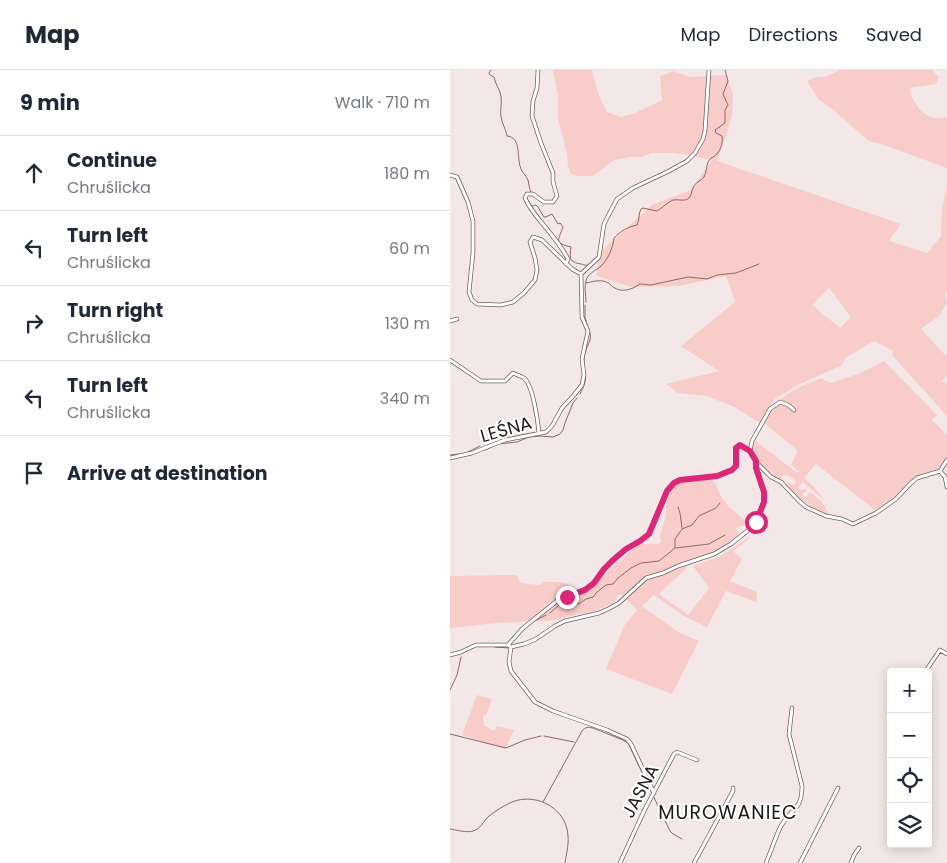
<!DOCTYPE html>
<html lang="en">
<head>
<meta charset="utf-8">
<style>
  :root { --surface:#fff; --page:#f2f2f3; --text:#1f2937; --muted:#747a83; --line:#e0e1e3 }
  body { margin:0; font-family:Poppins,sans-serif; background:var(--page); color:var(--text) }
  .controls { position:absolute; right:15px; bottom:15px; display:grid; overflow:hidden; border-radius:5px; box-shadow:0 2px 12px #0003 }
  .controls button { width:45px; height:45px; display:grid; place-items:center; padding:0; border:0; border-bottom:1px solid var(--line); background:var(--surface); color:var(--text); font:25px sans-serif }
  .stop { position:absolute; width:15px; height:15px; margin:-11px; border:4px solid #db2777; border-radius:50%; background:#fff }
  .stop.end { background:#db2777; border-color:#fff; box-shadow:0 1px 5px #0008 }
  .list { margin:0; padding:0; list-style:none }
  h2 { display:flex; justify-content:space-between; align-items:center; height:65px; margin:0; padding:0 20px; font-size:21px }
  h2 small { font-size:16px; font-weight:400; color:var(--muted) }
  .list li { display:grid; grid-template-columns:32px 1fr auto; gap:15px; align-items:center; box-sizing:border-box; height:75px; padding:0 20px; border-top:1px solid var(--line) }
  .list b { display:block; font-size:19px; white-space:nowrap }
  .list p { margin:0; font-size:16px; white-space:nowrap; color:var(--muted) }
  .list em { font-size:16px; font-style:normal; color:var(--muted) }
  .icon { flex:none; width:28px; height:28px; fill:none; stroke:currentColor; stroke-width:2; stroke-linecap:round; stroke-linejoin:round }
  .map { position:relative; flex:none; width:497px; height:793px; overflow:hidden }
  header { display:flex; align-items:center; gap:30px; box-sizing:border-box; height:70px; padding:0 25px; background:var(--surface); border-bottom:1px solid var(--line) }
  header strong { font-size:24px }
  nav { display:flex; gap:28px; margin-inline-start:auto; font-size:18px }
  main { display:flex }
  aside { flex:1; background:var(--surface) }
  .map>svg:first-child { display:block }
</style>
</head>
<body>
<header>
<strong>Map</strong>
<nav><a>Map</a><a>Directions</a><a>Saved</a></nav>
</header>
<main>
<aside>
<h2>9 min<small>Walk · 710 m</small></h2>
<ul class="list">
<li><svg class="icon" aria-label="ahead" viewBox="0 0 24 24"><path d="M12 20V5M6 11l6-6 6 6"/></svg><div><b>Continue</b><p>Chruślicka</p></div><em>180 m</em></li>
<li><svg class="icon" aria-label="left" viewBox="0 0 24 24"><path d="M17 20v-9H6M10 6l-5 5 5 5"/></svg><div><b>Turn left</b><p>Chruślicka</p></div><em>60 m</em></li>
<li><svg class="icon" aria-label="right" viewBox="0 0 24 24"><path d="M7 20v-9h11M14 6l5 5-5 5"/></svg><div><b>Turn right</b><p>Chruślicka</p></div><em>130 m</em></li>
<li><svg class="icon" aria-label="left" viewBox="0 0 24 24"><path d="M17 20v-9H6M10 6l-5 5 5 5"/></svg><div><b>Turn left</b><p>Chruślicka</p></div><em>340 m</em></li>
<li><svg class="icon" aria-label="arrive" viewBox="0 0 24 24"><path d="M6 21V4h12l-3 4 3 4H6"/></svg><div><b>Arrive at destination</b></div></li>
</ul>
</aside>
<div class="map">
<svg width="497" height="793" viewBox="0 0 497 793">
  <rect width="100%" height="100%" fill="#f3e8e7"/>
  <path fill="#f8cdc9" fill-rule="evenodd" d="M 103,0 L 142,0 L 148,23 L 157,42 L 171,47 L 185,43 L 212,30 L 210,6 L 224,1 L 239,7 L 276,5 L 283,23 L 282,46 L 276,66 L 267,91 L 451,154 L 439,171 L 477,183 L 491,166 L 492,138 L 497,116 L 497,223 L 495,223 L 497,233 L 489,246 L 471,259 L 497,287 L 497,305 L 492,311 L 495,314 L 497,313 L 497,346 L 442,285 L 443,281 L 424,271 L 397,287 L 392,295 L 346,316 L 325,329 L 310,353 L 284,337 L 257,326 L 228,323 L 216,314 L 269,301 L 231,276 L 285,232 L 276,206 L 229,216 L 182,217 L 147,206 L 148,184 L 202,135 L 241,120 L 262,90 L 225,83 L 202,83 L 192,87 L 180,87 L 164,90 L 143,106 L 129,106 L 121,104 L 118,96 L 117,84 L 108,48 L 108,25 ZM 379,218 L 401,247 L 390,258 L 362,235 Z
    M 390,0 L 482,0 L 489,7 L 486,14 L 459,18 C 462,29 469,43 481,47 C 485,49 492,48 497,47 L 497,98 L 434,75 L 419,71 L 381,38 L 369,30 L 357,11 L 367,7 L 375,7 Z
    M 434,291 L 487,345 L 482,350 L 497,365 L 497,387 L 490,397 L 486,400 L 468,405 L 456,415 L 448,427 L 425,440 L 366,394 L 354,408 L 364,417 L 376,432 L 353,412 L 348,418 L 352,420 L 356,419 L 356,421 L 352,424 L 355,427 L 357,427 L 359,422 C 368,426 375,435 379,444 L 379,445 C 359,436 350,432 336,414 L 337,412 L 344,415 L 346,411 L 339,406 L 333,405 L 330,409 L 323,407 L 312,397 L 305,386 L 303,379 L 304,372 L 306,371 L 346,402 L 350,402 L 341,395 L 348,381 L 314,353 C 317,346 321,338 326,333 C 338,322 357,313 372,308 L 374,310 L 381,313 L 408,304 Z
    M 263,409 L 271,426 L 278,436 L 298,453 L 285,459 L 288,465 C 279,473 269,480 257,485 C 247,490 245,487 236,496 L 237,498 L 209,524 L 238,545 L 259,518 L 243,496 L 271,486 L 299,467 L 300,468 L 283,481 L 292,489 L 280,511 L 307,522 L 306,532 L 276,521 L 257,557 L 234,546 L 204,525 L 192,536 L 228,562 L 249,571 L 222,624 L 156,599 L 174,556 L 187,540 L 177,530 L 170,524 L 167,526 L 165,532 L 143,542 L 120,546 L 107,550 L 47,553 L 0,558 L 0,506 L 67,505 L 71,513 L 89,515 L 95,512 L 112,512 L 134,522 L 189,474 L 208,474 L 212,471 L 210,467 L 216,446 L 216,432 L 222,420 L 228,413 L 242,411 Z
    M 27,625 L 42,629 L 36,645 L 33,646 L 34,655 L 44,661 L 47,656 L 64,660 L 55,679 L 12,665 Z"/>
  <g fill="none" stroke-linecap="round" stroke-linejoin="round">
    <path stroke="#916764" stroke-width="1" d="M 41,0 L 39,3 L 40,5 L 44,7 C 45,14 50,19 51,26 C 52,33 50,40 51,47 C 52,54 56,59 57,66 C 71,67 67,86 70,96 C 71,102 76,105 78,110 C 79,114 79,118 81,122
      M 80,135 L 82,136 L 86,135 L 88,137 L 94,147 L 96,147 L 102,144 L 108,154 L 110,153 L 113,157 C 108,171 104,173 121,177 C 118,196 124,191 138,196
      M 136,213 C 142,212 150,209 156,212 C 159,213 161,215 163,217 C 172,223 181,220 190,214 L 201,215 L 238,207 L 257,209 L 267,205 L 286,203 L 309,194
      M 136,232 C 136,225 134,217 136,211 C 137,204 145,201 150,197 C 158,190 163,178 164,168 C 171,161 177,157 187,155 C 190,150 188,144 191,139 L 193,138 L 207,141 C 212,138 218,132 223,130 C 229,129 234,132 239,128 C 242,125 241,122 243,118 C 245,112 251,111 254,107 C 257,102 256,97 258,92 C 260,88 264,87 267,84 C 271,79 273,72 272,66 L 266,63 L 265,60 L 275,53 L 275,40 L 278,35 L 273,24 L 278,11 L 275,0
      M 135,235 L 135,248 L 137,254
      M 134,292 C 134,289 134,286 135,283 C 138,272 144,270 138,258
      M 130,324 C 134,316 137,310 135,301
      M 48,374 L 67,372 L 79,367 L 89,366 L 103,367 L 110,364 L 113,360 L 115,353 L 123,333 L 127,328
      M 35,380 L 44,376
      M 18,382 L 30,376
      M 0,385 L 9,384
      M 228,437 L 230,443 L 232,458
      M 226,478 L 259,474 L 275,465
      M 100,543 L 109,535 L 121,533 L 129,534 L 136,529 L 143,527 L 147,522 L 156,515 L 163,514 L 168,508 L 181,498 L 191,493 L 209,491 L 225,478 L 225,469 L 232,459 L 242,455 L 249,446 L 266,438 L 270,433
      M 81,553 L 96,545
      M 45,577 L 59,578
      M 0,620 L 7,605 L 11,587
      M 0,664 L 56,678 L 75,670 L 91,666
      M 94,666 L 124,672
      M 93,732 L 132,661 C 135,657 138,657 143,658 L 173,670 L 178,673 L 220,761 L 223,764 L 232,769
      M 0,759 C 7,760 16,763 23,761 C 31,759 33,751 39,746 C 45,741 55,735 62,732 C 87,722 117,739 118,766 C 119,775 116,785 115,793"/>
    <defs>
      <path id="minor" d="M 88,0 L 87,18 L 83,31 L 82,46 L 91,73 L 103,103 L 103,112 L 107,126 L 103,132 L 94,132 L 83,124 L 77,124 L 75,128 C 81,142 91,151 100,163 C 107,171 113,180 118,189 L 116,194
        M 0,105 L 7,107 L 18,132 L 23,151 L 23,183 L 19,222 L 22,230 L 27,234 L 51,235 L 63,232 L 74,223 L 85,210 L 87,200 L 85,188 L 80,172 L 83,167 L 92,170 L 122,199 L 131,204 L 132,247 L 138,261 L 132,289 L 134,305 L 132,315 L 124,325 L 112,338 L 102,356 L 96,362 L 55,370 L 22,383 L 0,388
        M 131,204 L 149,187 L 154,154 L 167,129 L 183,118 L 219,101 L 237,91 L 245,83 L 253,69 L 255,61 L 259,0
        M 0,251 L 7,249
        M 0,290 L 31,311 L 55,311 L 63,303 C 67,305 71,306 74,308 C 83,315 88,352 89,363
        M 300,381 L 302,371 L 320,339 L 330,332 L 338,335 L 344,340
        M 306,392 L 321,407 L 331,412 L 349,431 L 356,437 L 376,446 L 392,449 L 403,454 L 426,443 L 446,429 L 460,414 L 467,408 L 490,401 L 497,390
        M 490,401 L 495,407 L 497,417
        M 61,577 L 59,592 L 61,601 L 85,632 L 103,641 L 157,660 L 177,669 L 181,674 L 204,723
        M 0,585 L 11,582 L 26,575 L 58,575 L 61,577 L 74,574 L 86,569 L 105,556 L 115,551 L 149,543 L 158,539 L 169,533 L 196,508 L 213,503 L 228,496 L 264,484 L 281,474 L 301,458 L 307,451 L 314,432 L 314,422 L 306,398 L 306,391 L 300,381 L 289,375 L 286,378 L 286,396 L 282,400 L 267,406 L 230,410 L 224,413 L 217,421 L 199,464 L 190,471 L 176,479 L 163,490 L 154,499 L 144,513 L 135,519 L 108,530 L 72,559 L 58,575
        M 475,602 L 490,580 L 497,584
        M 170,793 L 194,741 L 224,684 L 227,682 L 247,690
        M 244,793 L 283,721 L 283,718
        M 316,793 C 321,781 325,768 331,756 C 341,738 352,741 352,716 L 339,664 L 342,638
        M 350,793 L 388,718
        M 401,793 L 404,785 L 409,778"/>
    </defs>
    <use href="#minor" stroke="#6a6160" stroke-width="4.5"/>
    <use href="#minor" stroke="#fff" stroke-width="3"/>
  </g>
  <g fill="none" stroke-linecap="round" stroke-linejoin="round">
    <path stroke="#db2777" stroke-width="6" d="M 117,527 L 135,520 L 144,513 L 154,499 L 163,490 L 176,479 L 190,471 L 199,464 L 217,421 L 224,413 L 230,410 L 267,406 L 282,400 L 286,396 L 286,378 L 290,375 L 300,381 L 306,391 L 306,398 L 314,422 L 314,432 L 306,452"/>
  </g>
  <g text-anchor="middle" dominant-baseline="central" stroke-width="4" stroke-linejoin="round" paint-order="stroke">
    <g font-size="18" fill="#1d1919" stroke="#fff">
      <text transform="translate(56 359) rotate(-16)">LEŚNA</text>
      <text transform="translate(190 721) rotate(-62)">JASNA</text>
    </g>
    <g font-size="19" letter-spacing="1" fill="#1d1919" stroke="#fff">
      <text x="278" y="742">MUROWANIEC</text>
    </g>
  </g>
</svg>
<div class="controls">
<button>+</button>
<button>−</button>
<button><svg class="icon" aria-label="locate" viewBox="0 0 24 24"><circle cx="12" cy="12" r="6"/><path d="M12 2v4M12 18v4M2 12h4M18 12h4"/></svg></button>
<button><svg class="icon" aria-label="layers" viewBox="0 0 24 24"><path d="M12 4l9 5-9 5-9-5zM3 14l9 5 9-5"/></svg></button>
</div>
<div class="stop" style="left:306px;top:452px"></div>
<div class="stop end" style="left:117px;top:527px"></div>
</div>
</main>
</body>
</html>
